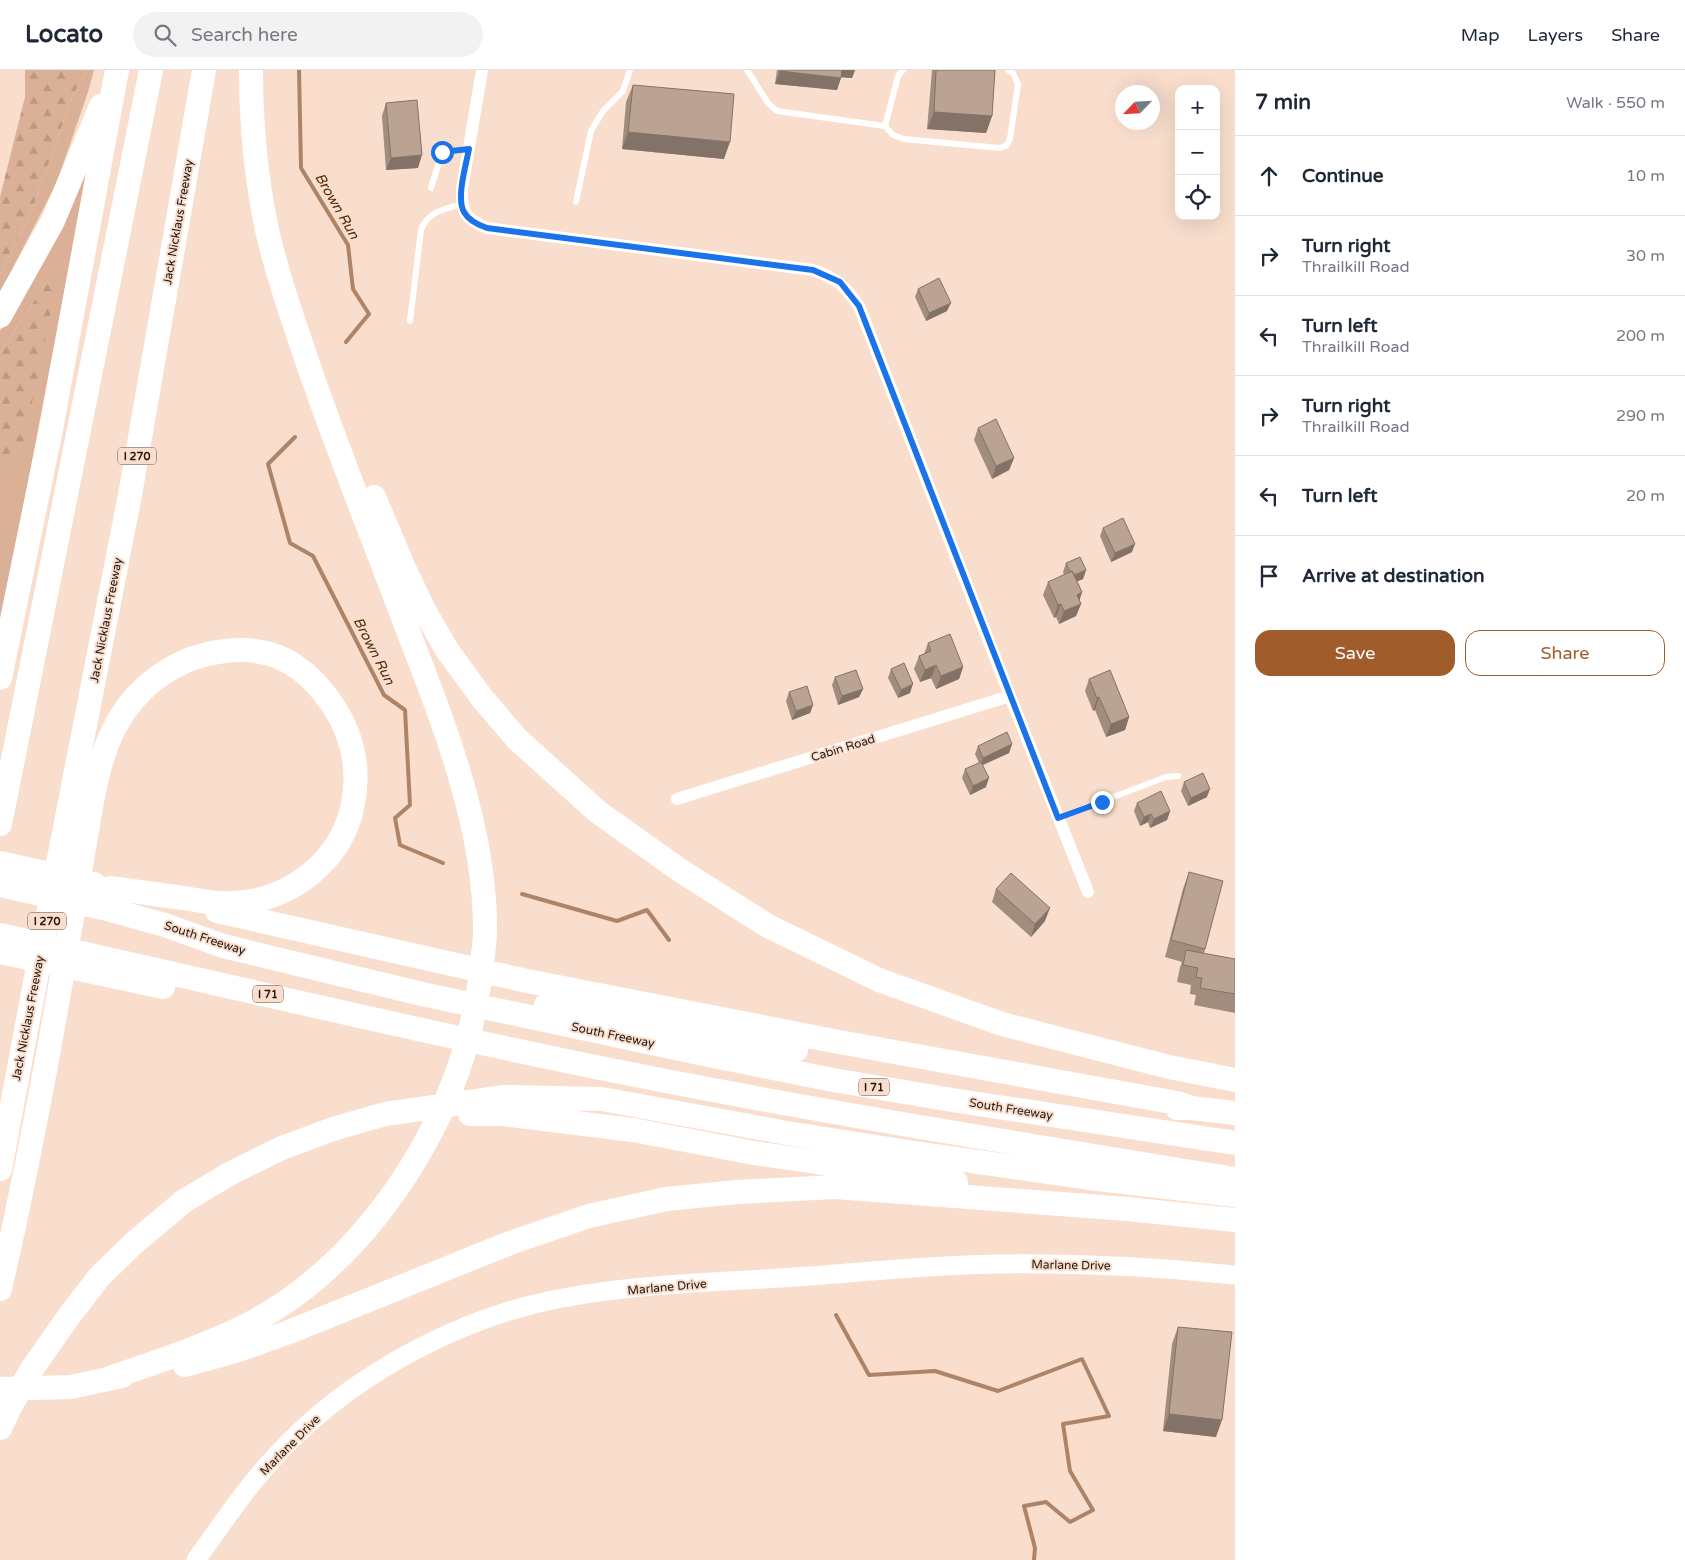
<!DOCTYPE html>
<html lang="en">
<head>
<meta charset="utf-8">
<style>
  :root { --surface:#fff; --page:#f2f2f3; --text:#1f2937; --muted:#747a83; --line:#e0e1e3; --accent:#a05d2b }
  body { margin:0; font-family:"Varela Round",sans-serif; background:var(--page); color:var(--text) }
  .controls { position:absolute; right:15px; top:15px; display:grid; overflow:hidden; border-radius:10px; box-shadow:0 5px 20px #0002 }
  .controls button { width:45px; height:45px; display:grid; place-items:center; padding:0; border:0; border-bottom:1px solid var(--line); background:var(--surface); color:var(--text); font:25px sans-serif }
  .compass { position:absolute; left:1115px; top:15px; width:45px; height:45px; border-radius:50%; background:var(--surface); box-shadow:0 5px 20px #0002; rotate:245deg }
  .stop { position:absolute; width:15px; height:15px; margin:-11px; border:4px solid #1a73e8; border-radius:50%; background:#fff }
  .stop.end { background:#1a73e8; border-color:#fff; box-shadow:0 1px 5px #0008 }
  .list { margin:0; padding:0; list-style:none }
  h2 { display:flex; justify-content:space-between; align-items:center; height:65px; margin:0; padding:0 20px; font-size:21px }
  h2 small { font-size:16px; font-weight:400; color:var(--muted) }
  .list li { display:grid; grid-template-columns:32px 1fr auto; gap:15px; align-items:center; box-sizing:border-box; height:80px; padding:0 20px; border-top:1px solid var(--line) }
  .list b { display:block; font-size:19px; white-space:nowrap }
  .list p { margin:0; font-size:16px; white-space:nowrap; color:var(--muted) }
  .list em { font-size:16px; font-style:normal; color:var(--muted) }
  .actions { display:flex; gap:10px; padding:15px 20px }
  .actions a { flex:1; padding:11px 0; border:1px solid var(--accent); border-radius:15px; text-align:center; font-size:18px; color:var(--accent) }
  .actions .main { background:var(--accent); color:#fff }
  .icon { flex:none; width:28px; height:28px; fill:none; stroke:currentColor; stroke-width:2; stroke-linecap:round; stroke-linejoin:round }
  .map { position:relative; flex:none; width:1235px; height:1490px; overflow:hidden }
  header { display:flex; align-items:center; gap:30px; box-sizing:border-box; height:70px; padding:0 25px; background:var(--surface); border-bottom:1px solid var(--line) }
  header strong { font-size:24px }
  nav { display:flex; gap:28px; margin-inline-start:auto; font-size:18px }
  .search { width:350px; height:45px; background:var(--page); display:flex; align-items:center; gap:12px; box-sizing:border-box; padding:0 18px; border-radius:28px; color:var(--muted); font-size:19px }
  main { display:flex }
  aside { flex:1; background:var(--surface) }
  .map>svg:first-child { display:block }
</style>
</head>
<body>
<header>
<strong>Locato</strong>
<div class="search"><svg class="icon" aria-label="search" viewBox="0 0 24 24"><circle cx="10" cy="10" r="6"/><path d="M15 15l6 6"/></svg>Search here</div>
<nav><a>Map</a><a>Layers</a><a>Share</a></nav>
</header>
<main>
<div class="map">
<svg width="1235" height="1490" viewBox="0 0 1235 1490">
  <defs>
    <pattern id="forest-firs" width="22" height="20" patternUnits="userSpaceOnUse" patternTransform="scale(1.25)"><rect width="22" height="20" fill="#dab196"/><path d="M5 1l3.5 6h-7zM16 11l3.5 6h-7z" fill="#bb9880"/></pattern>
  </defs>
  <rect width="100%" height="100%" fill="#f9decd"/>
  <path fill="#dab196" d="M 88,0 L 94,0 L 88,22 L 57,112 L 0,223 L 0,204 L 32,140 L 73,25 Z
    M 87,102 L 0,560 L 0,397 L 24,372 L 49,208 L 0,283 L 0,261 L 21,229 L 83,103 Z"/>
  <path fill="url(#forest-firs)" d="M 25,0 L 88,0 L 73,25 L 32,140 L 0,204 L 0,127 L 25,27 Z
    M 58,207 L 24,372 L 0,397 L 0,283 L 49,208 Z"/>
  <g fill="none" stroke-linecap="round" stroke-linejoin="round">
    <path stroke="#ae8468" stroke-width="4" d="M 299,0 L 301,98 L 348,175 L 353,219 L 369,244 L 346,272
      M 295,367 L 268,394 L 290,473 L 313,486 L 384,625 L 405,640 L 410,735 L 395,748 L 400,775 L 443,793
      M 522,824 L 617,851 L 647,840 L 669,870
      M 836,1245 L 869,1305 L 935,1301 L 998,1321 L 1082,1289 L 1109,1346 L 1063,1354 L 1070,1401 L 1093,1440 L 1070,1452 L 1046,1432 L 1024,1436 L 1035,1478 L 1034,1490"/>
    <path stroke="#fff" stroke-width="6" d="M 747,0 L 768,33 L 777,41 L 885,56 L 893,65 L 904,69 L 1000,78 L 1007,75 L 1010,69 L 1018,14 L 1013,3 L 1008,0
      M 885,56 L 898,6 L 903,0
      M 431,118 L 442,82 L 469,79
      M 576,132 L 591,61 L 603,41 L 623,21 L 630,0
      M 410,251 L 421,160 C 428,141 444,140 461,134
      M 1058,748 L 1166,707 L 1178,706"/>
    <path stroke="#fff" stroke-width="12" d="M 482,0 L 462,119 C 461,142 465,149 487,158 L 813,200 C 838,209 843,214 859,236 L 1010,626 L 1088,822
      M 677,729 L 1010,626"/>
    <path stroke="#fff" stroke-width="19" d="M 196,1490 C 214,1465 231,1440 250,1416 C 287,1369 335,1327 387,1296 C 429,1271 476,1250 523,1237 C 610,1214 706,1213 795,1207 C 864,1202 932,1195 1001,1194 C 1079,1193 1157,1197 1235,1205"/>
    <path stroke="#fff" stroke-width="24" d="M 0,246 L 53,151 L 101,36
      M 374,427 L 403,496 L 424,540 L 447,580 L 482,628 L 517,669 L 598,742 L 681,801 L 768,856 L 879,910 L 1002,954 L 1169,997 L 1235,1010
      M 0,608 L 51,359 L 117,0
      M 0,754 L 151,0
      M 0,793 L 94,814
      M 0,815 L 103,838 L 165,855 L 223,876 L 422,924 L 694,982 L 833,1010 L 952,1030 L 1235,1073
      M 217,841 L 527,911 L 839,972 L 1177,1033 L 1192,1038
      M 0,865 C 173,903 345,944 519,981 C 756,1032 996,1070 1235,1109
      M 0,882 L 163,917
      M 546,935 L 796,980
      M 1177,1038 L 1192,1038 L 1235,1043
      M 470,1044 L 502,1044 L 633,1060 L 754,1083 L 956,1112
      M 0,1099 L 44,865 L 130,425 L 204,0
      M 0,1219 C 27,1102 49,983 69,865 C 75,830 81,795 87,761 C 92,729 99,688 114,659 C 124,639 140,620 158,607 C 196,579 258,568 298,598 C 311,607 323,621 332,634 C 353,665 360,697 353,734 C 342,791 290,831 233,833 C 216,834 200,831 184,828 C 159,825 135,821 110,818
      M 185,1295 L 236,1281 L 289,1262 L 510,1173 L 589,1146 L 666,1129 L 737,1122 L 835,1117 L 1127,1139 L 1235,1150
      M 107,1309 C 153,1293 200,1278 243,1257 C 326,1216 390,1141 432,1060 C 459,1008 476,952 482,892 C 483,882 485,872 485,862 C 486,761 446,659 410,566 C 375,472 337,380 305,285 C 291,244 277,203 267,160 C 256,108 251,54 251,0
      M 0,1319 L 71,1317 L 122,1306
      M 0,1358 L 10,1337 L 32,1299 L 69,1246 L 100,1206 L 134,1173 L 184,1131 L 231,1103 L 282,1078 L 333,1059 L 385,1044 L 504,1027 L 602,1029 L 787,1063 L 915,1083 L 1098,1109 L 1235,1125"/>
  </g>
  <path fill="#a18c7e" d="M 777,0 L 855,0 L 852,8 L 841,7 L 837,20 L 775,14 Z
    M 932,0 L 995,0 L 992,46 L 986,63 L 927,59 Z
    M 633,15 L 724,89 L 622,79 L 626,32 Z
    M 386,33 L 418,98 L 386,100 L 382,46 Z
    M 918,219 L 947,241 L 926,251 L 915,227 Z
    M 978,358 L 1014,388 L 1009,400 L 992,409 L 974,370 Z
    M 1103,458 L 1132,482 L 1111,492 L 1100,466 Z
    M 1066,493 L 1086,500 L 1083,509 L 1077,511 L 1082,522 L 1079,530 L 1081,534 L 1076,546 L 1059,554 L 1056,547 L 1054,548 L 1043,525 L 1048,512 L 1064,505 L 1063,502 Z
    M 928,573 L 963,597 L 959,609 L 936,619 L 931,608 L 920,612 L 914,599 L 919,586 L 924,584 Z
    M 891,599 L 910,623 L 898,628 L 888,608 Z
    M 835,607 L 863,619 L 859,627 L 838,635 L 832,615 Z
    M 1089,609 L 1129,647 L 1125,660 L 1106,667 L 1095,640 L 1093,641 L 1085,621 Z
    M 789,622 L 813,635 L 810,643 L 792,650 L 786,631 Z
    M 1012,674 L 1009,683 L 983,695 L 986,717 L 970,725 L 962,708 L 965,699 L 979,693 L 975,684 L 978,676 Z
    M 1184,712 L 1207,727 L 1188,736 L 1181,721 Z
    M 1137,733 L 1170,741 L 1167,750 L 1150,758 L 1148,752 L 1140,756 L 1134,741 Z
    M 1189,802 L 1205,879 L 1204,884 L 1235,889 L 1235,943 L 1194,935 L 1196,925 L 1190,924 L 1191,915 L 1177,912 L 1180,897 L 1182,892 L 1165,887 L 1183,819 Z
    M 996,819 L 1045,851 L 1031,867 L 992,832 Z
    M 1178,1257 L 1216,1367 L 1163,1361 L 1172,1274 Z"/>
  <path fill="#837267" d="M 841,0 L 855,0 L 852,8 L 838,7 Z
    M 780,1 L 841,8 L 837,20 L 775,14 Z
    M 934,42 L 992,46 L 986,63 L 927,59 Z
    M 628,62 L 730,72 L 724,89 L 622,79 Z
    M 422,85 L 418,98 L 386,100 L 391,88 Z
    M 951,233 L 947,241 L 926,251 L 929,243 Z
    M 1014,388 L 1009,400 L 992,409 L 996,396 Z
    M 1135,474 L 1132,482 L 1111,492 L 1115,483 Z
    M 1086,500 L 1083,509 L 1069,515 L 1072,507 Z
    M 1082,522 L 1078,535 L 1081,534 L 1076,546 L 1059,554 L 1064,541 L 1077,525 Z
    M 1061,534 L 1056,547 L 1054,548 L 1058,535 Z
    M 936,595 L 931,608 L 920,612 L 925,600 Z
    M 963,597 L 959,609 L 936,619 L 941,606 Z
    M 913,614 L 910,623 L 898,628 L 901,620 Z
    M 863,619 L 859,627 L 838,635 L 842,626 Z
    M 1099,627 L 1095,640 L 1093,641 L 1097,628 Z
    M 813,635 L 810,643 L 792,650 L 796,641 Z
    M 1129,647 L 1125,660 L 1106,667 L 1111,654 Z
    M 1012,674 L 1009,683 L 980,696 L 983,688 Z
    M 989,708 L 986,717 L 970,725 L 973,716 Z
    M 1210,719 L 1207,727 L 1188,736 L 1191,728 Z
    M 1170,741 L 1167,750 L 1150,758 L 1154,749 Z
    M 1151,744 L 1148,752 L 1140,756 L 1144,747 Z
    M 1050,838 L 1045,851 L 1031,867 L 1035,854 Z
    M 1169,1344 L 1222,1350 L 1216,1367 L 1163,1361 Z"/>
  <path fill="#bba393" stroke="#837267" d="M 780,0 L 842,0 L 841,8 L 780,1 Z
    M 936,0 L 995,0 L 992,46 L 934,42 Z
    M 633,15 L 734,24 L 730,72 L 628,62 Z
    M 417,30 L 422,85 L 391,88 L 386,33 Z
    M 939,208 L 951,233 L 929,243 L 918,219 Z
    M 996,349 L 1014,388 L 996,396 L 978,358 Z
    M 1123,448 L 1135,474 L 1115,483 L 1103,458 Z
    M 1080,487 L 1086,500 L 1074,505 L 1072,501 L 1070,502 L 1066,493 Z
    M 1072,501 L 1082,522 L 1077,525 L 1081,534 L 1064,541 L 1061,534 L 1058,535 L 1048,512 Z
    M 950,564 L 963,597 L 941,606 L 936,595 L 925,600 L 919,586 L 931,581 L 928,573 Z
    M 904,593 L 913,614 L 901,620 L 891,599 Z
    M 856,600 L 863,619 L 842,626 L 835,607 Z
    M 1110,600 L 1129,647 L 1111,654 L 1099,627 L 1097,628 L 1089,609 Z
    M 807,616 L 813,635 L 796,641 L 789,622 Z
    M 1007,662 L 1012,674 L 983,688 L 978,676 Z
    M 981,692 L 989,708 L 973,716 L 965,699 Z
    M 1203,703 L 1210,719 L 1191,728 L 1184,712 Z
    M 1161,721 L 1170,741 L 1154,749 L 1151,744 L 1144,747 L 1137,733 Z
    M 1189,802 L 1223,811 L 1205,879 L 1171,870 Z
    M 1011,803 L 1050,838 L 1035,854 L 996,819 Z
    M 1186,880 L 1235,889 L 1235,924 L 1200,918 L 1202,908 L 1196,907 L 1198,898 L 1183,895 Z
    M 1178,1257 L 1232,1262 L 1222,1350 L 1169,1344 Z"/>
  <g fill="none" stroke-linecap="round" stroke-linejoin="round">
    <path stroke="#1a73e8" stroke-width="6" d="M 442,82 L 469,79 C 466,95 456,128 464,142 C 469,151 478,155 487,158 L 813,200 L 840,212 L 859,236 L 1058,748 L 1102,732"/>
  </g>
  <g text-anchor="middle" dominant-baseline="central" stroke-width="4" stroke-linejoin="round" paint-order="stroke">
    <g fill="#f9decd" stroke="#615349" stroke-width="1">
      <rect x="118" y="377.5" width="38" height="17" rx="4"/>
      <rect x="28" y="842.5" width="38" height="17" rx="4"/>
      <rect x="253" y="915.5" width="30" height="17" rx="4"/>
      <rect x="859" y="1008.5" width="30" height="17" rx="4"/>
    </g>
    <g font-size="11" font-weight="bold" fill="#201711">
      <text x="137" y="386">I 270</text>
      <text x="47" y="851">I 270</text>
      <text x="268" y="924">I 71</text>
      <text x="874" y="1017">I 71</text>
    </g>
    <g font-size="12" fill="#201711" stroke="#f9decd">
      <text transform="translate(178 152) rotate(-80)">Jack Nicklaus Freeway</text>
      <text transform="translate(106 550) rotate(-79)">Jack Nicklaus Freeway</text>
      <text transform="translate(843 678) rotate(-17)">Cabin Road</text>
      <text transform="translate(205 868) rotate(18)">South Freeway</text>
      <text transform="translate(28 948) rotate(-79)">Jack Nicklaus Freeway</text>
      <text transform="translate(613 965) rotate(12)">South Freeway</text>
      <text transform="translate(1011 1039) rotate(9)">South Freeway</text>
      <text transform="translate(1071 1195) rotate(1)">Marlane Drive</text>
      <text transform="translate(667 1217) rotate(-5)">Marlane Drive</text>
      <text transform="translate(290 1375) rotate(-45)">Marlane Drive</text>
    </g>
    <g font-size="14" font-style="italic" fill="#542a07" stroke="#f9decd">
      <text transform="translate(337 136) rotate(60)">Brown Run</text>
      <text transform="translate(374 581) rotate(63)">Brown Run</text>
    </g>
  </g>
</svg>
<div class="controls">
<button>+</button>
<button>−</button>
<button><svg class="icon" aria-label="locate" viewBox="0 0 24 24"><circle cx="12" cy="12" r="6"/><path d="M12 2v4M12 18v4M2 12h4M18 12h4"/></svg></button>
</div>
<svg class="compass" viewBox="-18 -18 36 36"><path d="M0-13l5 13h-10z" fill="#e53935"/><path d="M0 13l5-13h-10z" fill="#747a83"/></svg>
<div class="stop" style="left:442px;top:82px"></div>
<div class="stop end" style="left:1102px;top:732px"></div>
</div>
<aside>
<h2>7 min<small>Walk · 550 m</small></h2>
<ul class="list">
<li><svg class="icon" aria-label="ahead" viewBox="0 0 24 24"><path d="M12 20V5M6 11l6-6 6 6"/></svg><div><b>Continue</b></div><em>10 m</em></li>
<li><svg class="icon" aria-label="right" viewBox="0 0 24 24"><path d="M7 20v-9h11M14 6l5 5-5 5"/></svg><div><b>Turn right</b><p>Thrailkill Road</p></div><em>30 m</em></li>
<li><svg class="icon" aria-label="left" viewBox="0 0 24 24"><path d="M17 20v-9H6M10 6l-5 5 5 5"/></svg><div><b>Turn left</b><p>Thrailkill Road</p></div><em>200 m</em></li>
<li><svg class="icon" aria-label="right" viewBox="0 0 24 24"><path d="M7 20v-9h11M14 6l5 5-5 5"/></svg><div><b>Turn right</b><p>Thrailkill Road</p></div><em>290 m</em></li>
<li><svg class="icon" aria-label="left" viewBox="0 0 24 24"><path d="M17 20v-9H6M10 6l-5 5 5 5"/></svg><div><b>Turn left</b></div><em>20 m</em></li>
<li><svg class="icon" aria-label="arrive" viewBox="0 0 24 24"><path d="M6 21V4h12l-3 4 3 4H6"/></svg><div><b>Arrive at destination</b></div></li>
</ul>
<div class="actions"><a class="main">Save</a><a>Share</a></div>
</aside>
</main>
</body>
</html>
